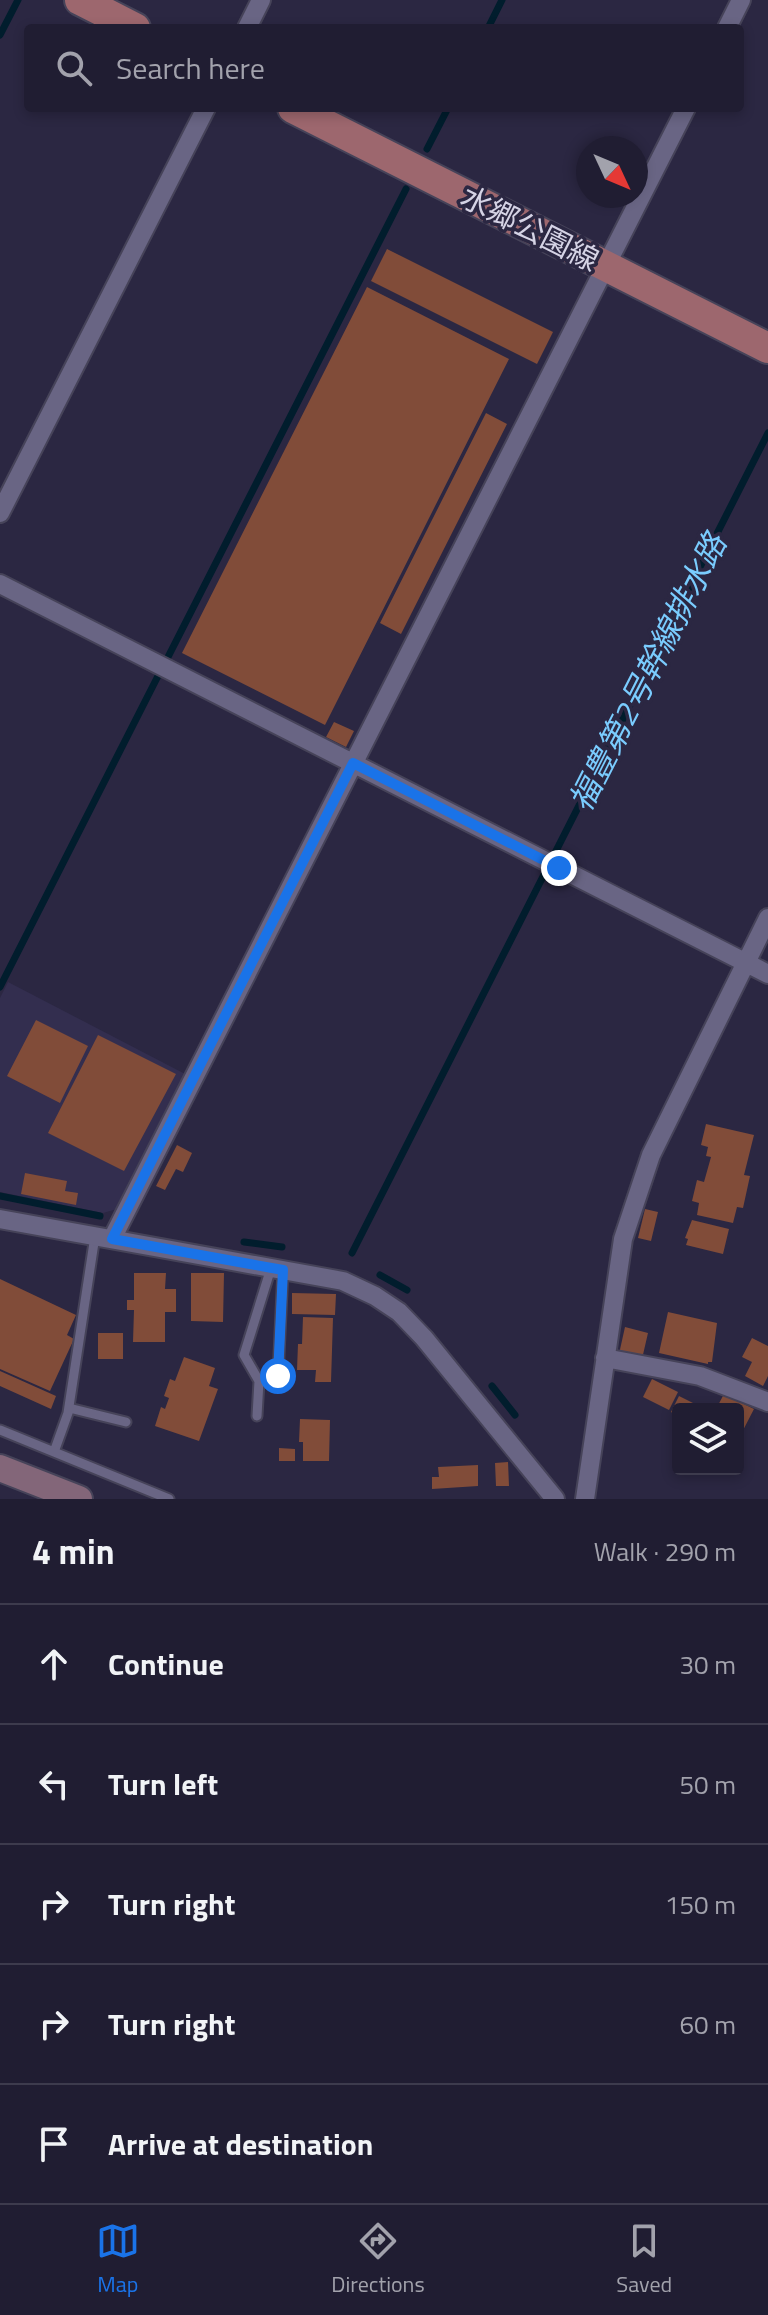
<!DOCTYPE html>
<html lang="en">
<head>
<meta charset="utf-8">
<style>
  :root { --surface:#201d32; --page:#2d2a3e; --text:#f1f3f6; --muted:#a2a2ac; --line:#3d3b4d; --accent:#1a73e8 }
  body { margin:0; font-family:"Titillium Web","Noto Sans JP",sans-serif; background:var(--page); color:var(--text) }
  .controls { position:absolute; right:24px; bottom:24px; display:grid; overflow:hidden; border-radius:8px; box-shadow:0 4px 12px #0003 }
  .controls button { width:72px; height:72px; display:grid; place-items:center; padding:0; border:0; border-bottom:2px solid var(--line); background:var(--surface); color:var(--text); font:40px sans-serif }
  .compass { position:absolute; left:576px; top:136px; width:72px; height:72px; border-radius:50%; background:var(--surface); box-shadow:0 4px 12px #0003; rotate:134deg }
  .stop { position:absolute; width:24px; height:24px; margin:-18px; border:6px solid #1a73e8; border-radius:50%; background:#fff }
  .stop.end { background:#1a73e8; border-color:#fff; box-shadow:0 2px 8px #0008 }
  .list { margin:0; padding:0; list-style:none }
  h2 { display:flex; justify-content:space-between; align-items:center; height:104px; margin:0; padding:0 32px; font-size:34px }
  h2 small { font-size:26px; font-weight:400; color:var(--muted) }
  .list li { display:grid; grid-template-columns:52px 1fr auto; gap:24px; align-items:center; box-sizing:border-box; height:120px; padding:0 32px; border-top:2px solid var(--line) }
  .list b { display:block; font-size:30px; white-space:nowrap }
  .list em { font-size:26px; font-style:normal; color:var(--muted) }
  .icon { flex:none; width:44px; height:44px; fill:none; stroke:currentColor; stroke-width:2; stroke-linecap:round; stroke-linejoin:round }
  .map { position:relative; flex:none; width:768px; height:1499px; overflow:hidden }
  .search { position:absolute; background:var(--surface); box-shadow:0 4px 12px #0003; left:24px; right:24px; top:24px; height:88px; display:flex; align-items:center; gap:20px; box-sizing:border-box; padding:0 28px; border-radius:8px; color:var(--muted); font-size:30px }
  .sheet { height:704px; background:var(--surface) }
  nav { display:flex; justify-content:space-around; align-items:center; box-sizing:border-box; height:112px; border-top:2px solid var(--line); background:var(--surface); font-size:22px; color:var(--muted) }
  nav a { display:grid; justify-items:center; gap:4px }
  nav .on { color:var(--accent) }
  .map>svg:first-child { display:block }
</style>
</head>
<body>
<div class="map">
<svg width="768" height="1499" viewBox="0 0 768 1499">
  <rect width="100%" height="100%" fill="#2b2742"/>
  <path fill="#332e4f" d="M 8,982 L 187,1075 L 117,1209 L 103,1213 L 0,1192 L 0,998 Z"/>
  <g fill="none" stroke-linecap="round" stroke-linejoin="round">
    <path stroke="#011d2d" stroke-width="7" d="M 488,28 L 502,0
      M 0,35 L 18,0
      M 427,149 L 448,108
      M 167,659 L 406,189
      M 0,987 L 159,674
      M 0,1196 L 100,1216
      M 244,1242 L 282,1247
      M 352,1253 L 768,433
      M 380,1275 L 407,1290
      M 492,1386 L 515,1415"/>
  </g>
  <path fill="#814c39" d="M 387,249 L 553,332 L 537,364 L 371,281 Z
    M 367,287 L 509,359 L 325,725 L 182,653 Z
    M 486,413 L 507,424 L 401,634 L 380,623 Z
    M 334,722 L 354,731 L 346,747 L 326,737 Z
    M 36,1020 L 88,1046 L 60,1103 L 7,1076 Z
    M 98,1035 L 176,1074 L 124,1171 L 48,1133 Z
    M 706,1124 L 754,1135 L 744,1175 L 750,1176 L 743,1208 L 737,1207 L 733,1223 L 697,1215 L 699,1203 L 692,1201 L 697,1180 L 704,1182 L 711,1157 L 706,1156 L 708,1147 L 701,1145 Z
    M 177,1145 L 192,1153 L 183,1172 L 176,1169 L 165,1190 L 156,1186 Z
    M 25,1173 L 67,1181 L 65,1191 L 78,1193 L 76,1205 L 21,1194 Z
    M 645,1209 L 658,1212 L 651,1241 L 638,1238 Z
    M 692,1220 L 729,1229 L 723,1254 L 686,1245 L 688,1239 L 685,1238 Z
    M 134,1273 L 166,1273 L 165,1289 L 176,1289 L 176,1312 L 165,1312 L 165,1342 L 133,1342 L 134,1310 L 127,1310 L 127,1300 L 134,1300 Z
    M 191,1273 L 224,1273 L 223,1322 L 191,1321 Z
    M 0,1279 L 76,1315 L 67,1335 L 74,1339 L 50,1391 L 0,1369 Z
    M 292,1293 L 336,1294 L 335,1315 L 292,1314 Z
    M 668,1312 L 717,1323 L 712,1362 L 708,1362 L 708,1364 L 659,1353 Z
    M 303,1317 L 333,1318 L 331,1382 L 315,1382 L 316,1370 L 297,1370 L 298,1344 L 302,1344 Z
    M 625,1327 L 648,1333 L 642,1359 L 619,1354 Z
    M 98,1333 L 123,1333 L 123,1359 L 98,1359 Z
    M 752,1338 L 768,1346 L 768,1376 L 763,1386 L 745,1376 L 752,1362 L 742,1357 Z
    M 184,1357 L 215,1368 L 209,1386 L 218,1389 L 199,1441 L 155,1426 L 161,1407 L 165,1409 L 169,1398 L 164,1396 L 170,1379 L 175,1381 Z
    M 0,1371 L 56,1396 L 51,1409 L 0,1386 Z
    M 652,1379 L 678,1392 L 669,1410 L 643,1397 Z
    M 724,1394 L 754,1409 L 738,1440 L 738,1409 L 716,1409 Z
    M 679,1396 L 695,1404 L 692,1409 L 678,1409 L 678,1416 L 671,1412 Z
    M 300,1419 L 330,1420 L 329,1461 L 303,1461 L 303,1442 L 299,1442 Z
    M 279,1448 L 295,1449 L 295,1461 L 279,1461 Z
    M 508,1462 L 509,1486 L 496,1486 L 495,1463 Z
    M 478,1465 L 478,1486 L 432,1489 L 432,1477 L 439,1477 L 438,1467 Z"/>
  <g fill="none" stroke-linecap="round" stroke-linejoin="round">
    <defs>
      <path id="lane" d="M 278,1376 L 283,1270
        M 69,1408 L 126,1422
        M 257,1416 L 259,1381 L 244,1355 L 271,1268
        M 0,1430 L 169,1499
        M 54,1452 L 68,1413 L 95,1236"/>
      <path id="street" d="M 247,28 L 261,0
        M 727,28 L 741,0
        M 0,513 L 206,108
        M 0,584 L 768,974
        M 0,1219 L 343,1281 L 375,1296 L 399,1312 L 424,1338 L 555,1499
        M 112,1239 L 686,108
        M 605,1358 L 700,1376 L 768,1402
        M 585,1499 L 623,1239 L 651,1155 L 768,918"/>
      <path id="secondary" d="M 0,1468 L 79,1499"/>
      <path id="primary" d="M 80,0 L 135,28
        M 293,108 L 768,348"/>
    </defs>
    <use href="#lane" stroke="#464359" stroke-width="13"/>
    <use href="#street" stroke="#464359" stroke-width="22"/>
    <use href="#secondary" stroke="#464359" stroke-width="30"/>
    <use href="#primary" stroke="#464359" stroke-width="34"/>
    <use href="#lane" stroke="#696584" stroke-width="9"/>
    <use href="#street" stroke="#696584" stroke-width="18"/>
    <use href="#secondary" stroke="#836679" stroke-width="26"/>
    <use href="#primary" stroke="#9d676e" stroke-width="30"/>
  </g>
  <g fill="none" stroke-linecap="round" stroke-linejoin="round">
    <path stroke="#1a73e8" stroke-width="10" d="M 278,1376 L 283,1270 L 112,1239 L 353,763 L 559,868"/>
  </g>
  <g text-anchor="middle" dominant-baseline="central" stroke-width="7" stroke-linejoin="round" paint-order="stroke">
    <g font-size="30" fill="#d5d3e5" stroke="#2b2742">
      <text transform="translate(530 228) rotate(27)">水郷公園線</text>
    </g>
    <g font-size="32" font-style="italic" fill="#7accfe" stroke="#2b2742">
      <text transform="translate(647 672) rotate(-63)">福豊第2号幹線排水路</text>
    </g>
  </g>
</svg>
<div class="controls">
<button><svg class="icon" aria-label="layers" viewBox="0 0 24 24"><path d="M12 4l9 5-9 5-9-5zM3 14l9 5 9-5"/></svg></button>
</div>
<svg class="compass" viewBox="-18 -18 36 36"><path d="M0-13l5 13h-10z" fill="#e53935"/><path d="M0 13l5-13h-10z" fill="#a2a2ac"/></svg>
<div class="stop" style="left:278px;top:1376px"></div>
<div class="stop end" style="left:559px;top:868px"></div>
<div class="search"><svg class="icon" aria-label="search" viewBox="0 0 24 24"><circle cx="10" cy="10" r="6"/><path d="M15 15l6 6"/></svg>Search here</div>
</div>
<section class="sheet">
<h2>4 min<small>Walk · 290 m</small></h2>
<ul class="list">
<li><svg class="icon" aria-label="ahead" viewBox="0 0 24 24"><path d="M12 20V5M6 11l6-6 6 6"/></svg><div><b>Continue</b></div><em>30 m</em></li>
<li><svg class="icon" aria-label="left" viewBox="0 0 24 24"><path d="M17 20v-9H6M10 6l-5 5 5 5"/></svg><div><b>Turn left</b></div><em>50 m</em></li>
<li><svg class="icon" aria-label="right" viewBox="0 0 24 24"><path d="M7 20v-9h11M14 6l5 5-5 5"/></svg><div><b>Turn right</b></div><em>150 m</em></li>
<li><svg class="icon" aria-label="right" viewBox="0 0 24 24"><path d="M7 20v-9h11M14 6l5 5-5 5"/></svg><div><b>Turn right</b></div><em>60 m</em></li>
<li><svg class="icon" aria-label="arrive" viewBox="0 0 24 24"><path d="M6 21V4h12l-3 4 3 4H6"/></svg><div><b>Arrive at destination</b></div></li>
</ul>
</section>
<nav>
<a class="on"><svg class="icon" aria-label="map" viewBox="0 0 24 24"><path d="M3 6l6-2 6 2 6-2v14l-6 2-6-2-6 2zM9 4v14M15 6v14"/></svg>Map</a>
<a><svg class="icon" aria-label="directions" viewBox="0 0 24 24"><path d="M12 3l9 9-9 9-9-9zM9 14v-3h6M13 9l2 2-2 2"/></svg>Directions</a>
<a><svg class="icon" aria-label="saved" viewBox="0 0 24 24"><path d="M7 4h10v16l-5-4-5 4z"/></svg>Saved</a>
</nav>
</body>
</html>
